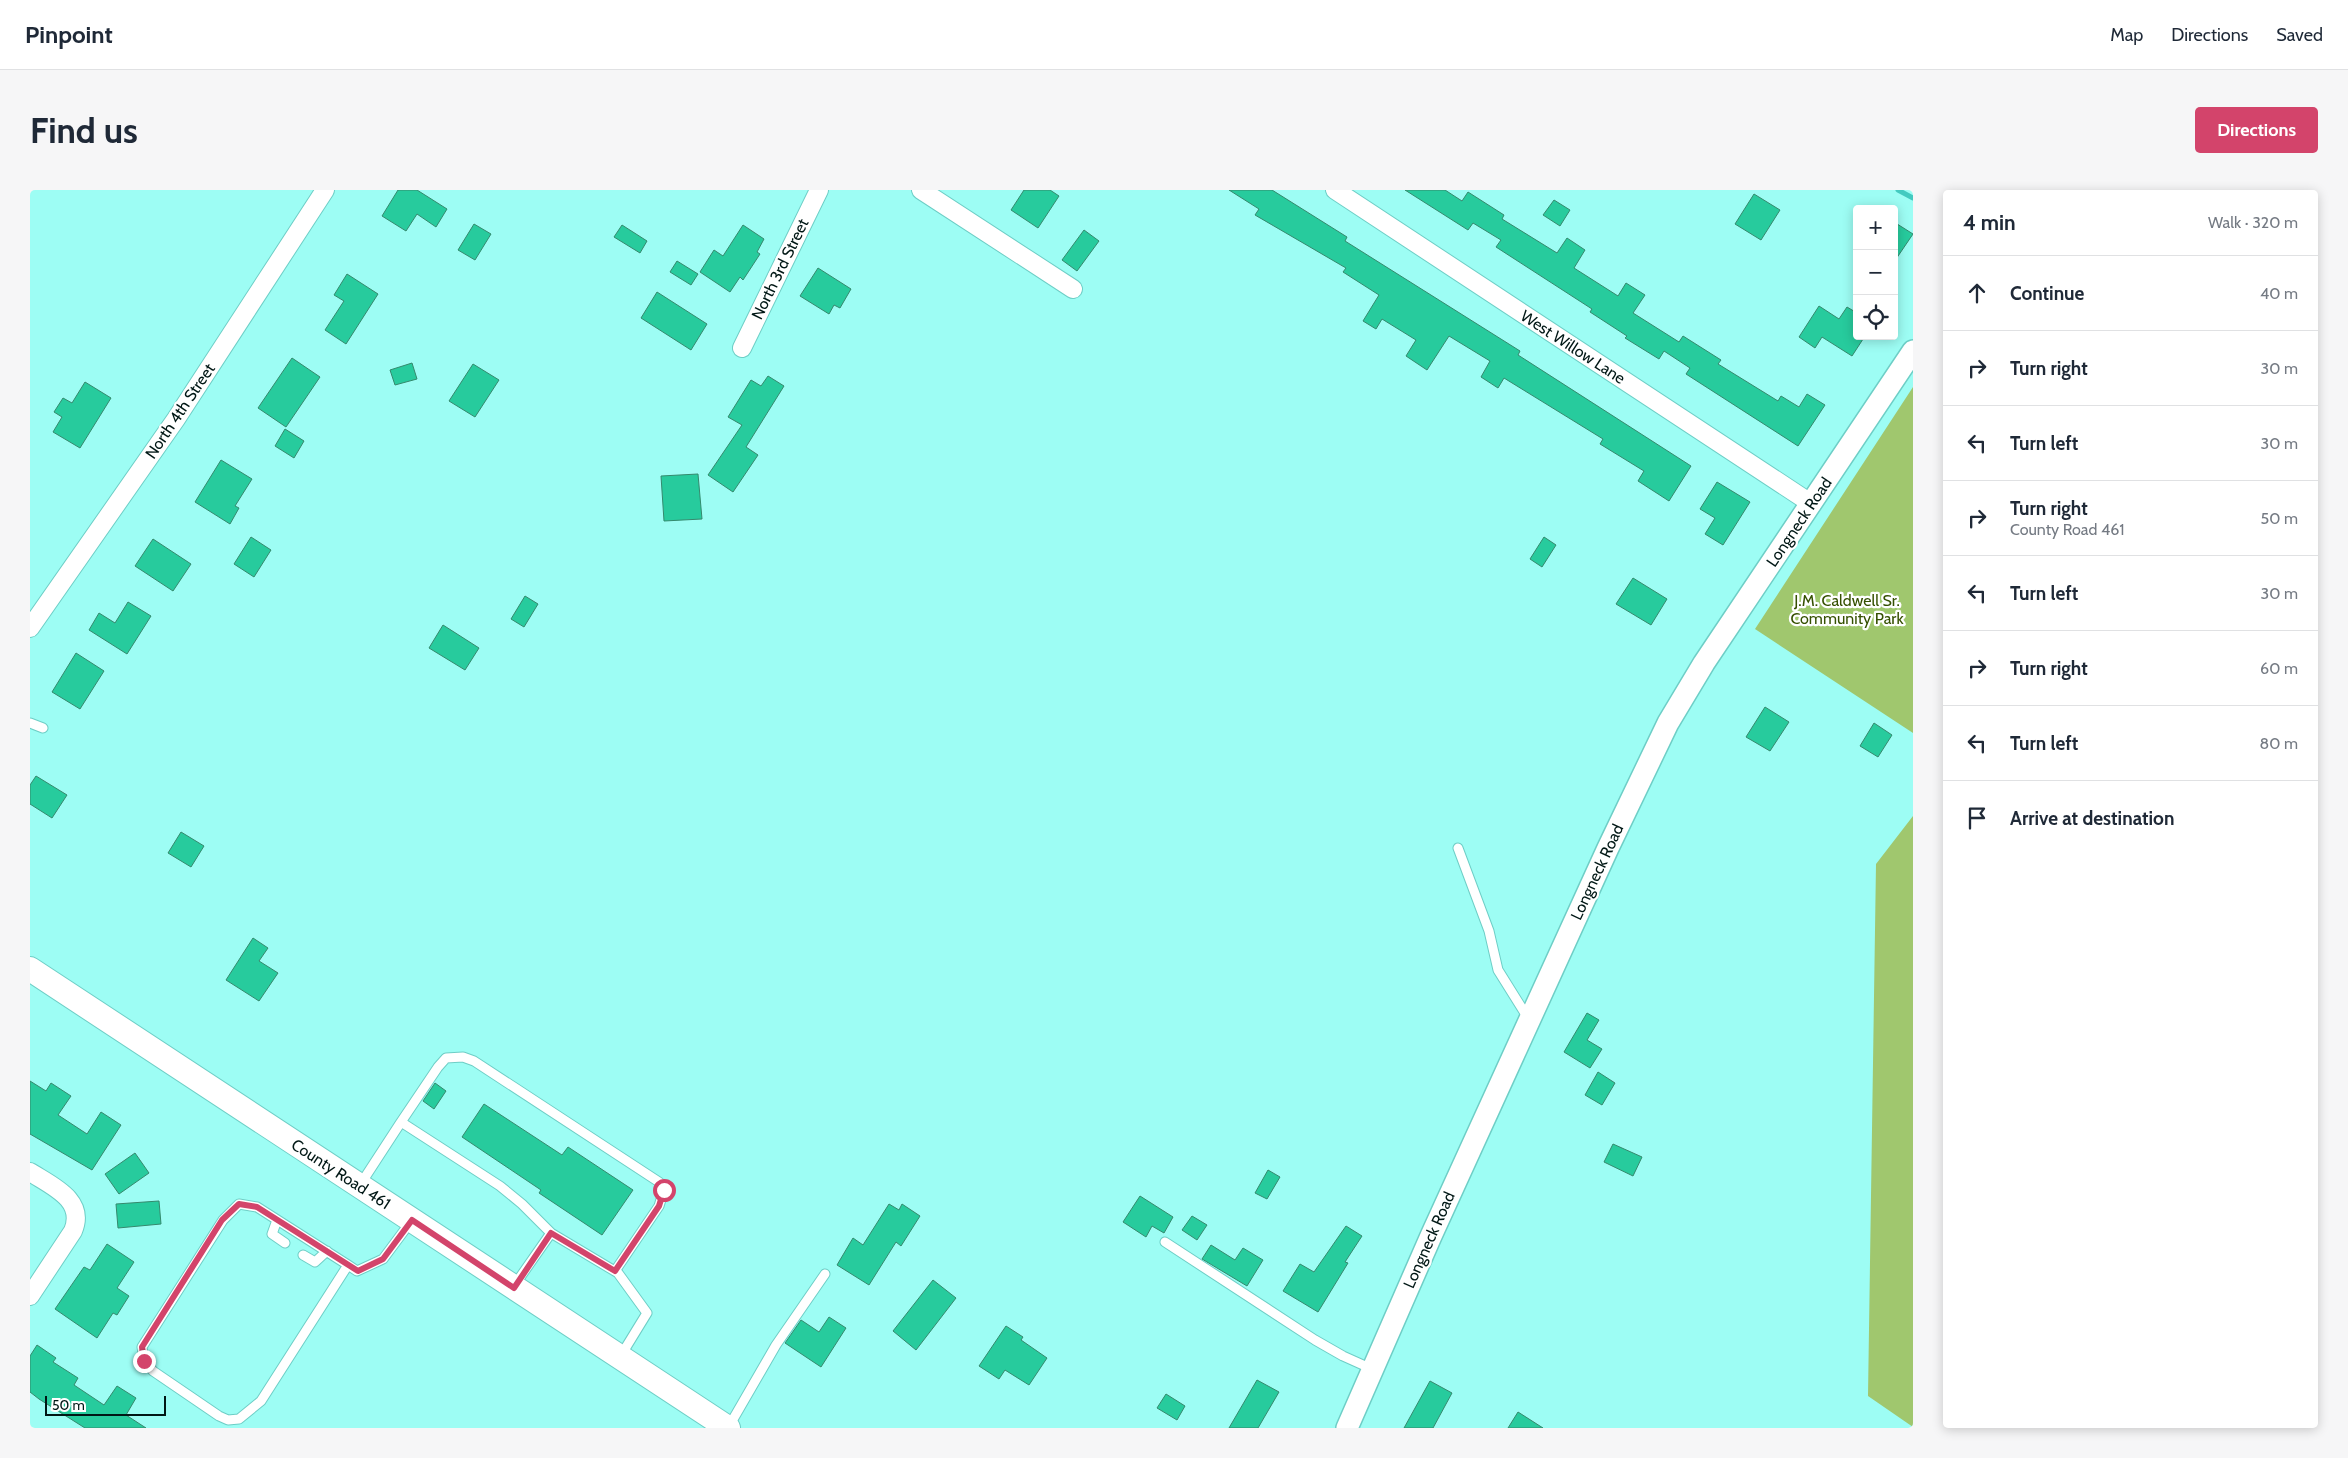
<!DOCTYPE html>
<html lang="en">
<head>
<meta charset="utf-8">
<style>
  :root { --surface:#fff; --page:#f6f6f7; --text:#1f2937; --muted:#747a83; --line:#e0e1e3; --accent:#d3446b }
  body { margin:0; font-family:Cabin,sans-serif; background:var(--page); color:var(--text) }
  .controls { position:absolute; right:15px; top:15px; display:grid; overflow:hidden; border-radius:5px; box-shadow:0 2px 12px #0003 }
  .controls button { width:45px; height:45px; display:grid; place-items:center; padding:0; border:0; border-bottom:1px solid var(--line); background:var(--surface); color:var(--text); font:25px sans-serif }
  .scale { position:absolute; left:15px; bottom:12px; width:121px; box-sizing:border-box; padding-left:5px; border:2px solid #001715; border-top:0; font-size:14px; line-height:18px; white-space:nowrap; color:#001715; -webkit-text-stroke:4px #fff; paint-order:stroke }
  .stop { position:absolute; width:15px; height:15px; margin:-11px; border:4px solid #d3446b; border-radius:50%; background:#fff }
  .stop.end { background:#d3446b; border-color:#fff; box-shadow:0 1px 5px #0008 }
  .list { margin:0; padding:0; list-style:none }
  h2 { display:flex; justify-content:space-between; align-items:center; height:65px; margin:0; padding:0 20px; font-size:21px }
  h2 small { font-size:16px; font-weight:400; color:var(--muted) }
  .list li { display:grid; grid-template-columns:32px 1fr auto; gap:15px; align-items:center; box-sizing:border-box; height:75px; padding:0 20px; border-top:1px solid var(--line) }
  .list b { display:block; font-size:19px; white-space:nowrap }
  .list p { margin:0; font-size:16px; white-space:nowrap; color:var(--muted) }
  .list em { font-size:16px; font-style:normal; color:var(--muted) }
  .icon { flex:none; width:28px; height:28px; fill:none; stroke:currentColor; stroke-width:2; stroke-linecap:round; stroke-linejoin:round }
  .map { position:relative; flex:none; width:1883px; height:1238px; overflow:hidden; border-radius:5px }
  header { display:flex; align-items:center; gap:30px; box-sizing:border-box; height:70px; padding:0 25px; background:var(--surface); border-bottom:1px solid var(--line) }
  header strong { font-size:24px }
  nav { display:flex; gap:28px; margin-inline-start:auto; font-size:18px }
  .intro { display:flex; align-items:center; justify-content:space-between; box-sizing:border-box; height:120px; padding:0 30px }
  h1 { margin:0; font-size:35px }
  .button { padding:12px 22px; border-radius:5px; background:var(--accent); color:#fff; font-size:18px; font-weight:700 }
  main { display:flex; gap:30px; padding:0 30px }
  aside { flex:1; background:var(--surface); border-radius:5px; box-shadow:0 2px 12px #0003 }
  .map>svg:first-child { display:block }
</style>
</head>
<body>
<header>
<strong>Pinpoint</strong>
<nav><a>Map</a><a>Directions</a><a>Saved</a></nav>
</header>
<div class="intro"><h1>Find us</h1><a class="button">Directions</a></div>
<main>
<div class="map">
<svg width="1883" height="1238" viewBox="0 0 1883 1238">
  <rect width="100%" height="100%" fill="#9dfdf4"/>
  <path fill="#a0c76e" d="M 1883,197 L 1883,543 L 1725,439 Z
    M 1883,626 L 1883,1237 L 1838,1206 L 1846,674 Z"/>
  <g fill="none" stroke-linecap="round" stroke-linejoin="round">
    <path stroke="#43cac0" stroke-width="5" d="M 1868,0 L 1883,8"/>
  </g>
  <path fill="#27cb9d" stroke="#35896d" d="M 368,0 L 387,0 L 417,19 L 406,37 L 387,24 L 376,41 L 352,26 Z
    M 994,0 L 1020,0 L 1029,6 L 1008,38 L 981,20 Z
    M 1199,0 L 1242,0 L 1317,47 L 1315,51 L 1490,161 L 1488,165 L 1661,276 L 1639,311 L 1608,291 L 1614,281 L 1570,254 L 1573,249 L 1474,188 L 1468,198 L 1451,187 L 1460,171 L 1419,146 L 1397,180 L 1376,166 L 1386,150 L 1352,129 L 1346,139 L 1333,131 L 1349,105 L 1313,82 L 1316,78 L 1225,25 L 1229,19 Z
    M 1375,0 L 1415,0 L 1432,11 L 1438,2 L 1474,25 L 1472,29 L 1527,63 L 1537,48 L 1555,60 L 1544,78 L 1588,106 L 1596,93 L 1615,105 L 1603,123 L 1649,152 L 1653,146 L 1691,170 L 1688,174 L 1748,211 L 1751,206 L 1769,217 L 1777,204 L 1795,215 L 1768,256 L 1656,184 L 1660,178 L 1634,161 L 1629,169 L 1595,148 L 1597,146 L 1560,122 L 1562,119 L 1466,57 L 1471,50 L 1443,33 L 1438,40 Z
    M 1724,4 L 1750,20 L 1731,50 L 1705,34 Z
    M 1524,10 L 1540,20 L 1530,36 L 1513,25 Z
    M 1864,32 L 1883,44 L 1864,72 Z
    M 444,34 L 461,44 L 445,70 L 428,60 Z
    M 592,35 L 617,51 L 610,63 L 584,47 Z
    M 713,35 L 734,49 L 727,62 L 730,64 L 713,90 L 710,87 L 700,102 L 670,82 L 684,60 L 693,66 Z
    M 1054,40 L 1069,51 L 1047,81 L 1032,70 Z
    M 647,71 L 668,84 L 661,95 L 640,82 Z
    M 788,78 L 821,99 L 810,118 L 804,115 L 799,124 L 770,106 Z
    M 317,84 L 348,104 L 316,154 L 295,140 L 314,111 L 304,105 Z
    M 627,102 L 677,134 L 661,160 L 611,128 Z
    M 1789,116 L 1809,129 L 1817,117 L 1827,123 L 1827,146 L 1835,146 L 1822,166 L 1792,147 L 1785,158 L 1769,147 Z
    M 262,168 L 290,187 L 256,237 L 228,218 Z
    M 382,173 L 387,189 L 365,195 L 360,180 Z
    M 443,174 L 469,190 L 445,227 L 419,211 Z
    M 738,186 L 754,196 L 716,257 L 728,265 L 703,302 L 678,285 L 712,235 L 698,227 L 721,190 L 731,196 Z
    M 55,192 L 81,208 L 50,258 L 23,242 L 32,227 L 24,222 L 33,208 L 42,213 Z
    M 255,239 L 274,251 L 264,268 L 245,256 Z
    M 191,270 L 222,289 L 205,316 L 209,318 L 200,334 L 165,312 Z
    M 668,284 L 672,329 L 634,331 L 631,286 Z
    M 1687,292 L 1720,312 L 1693,355 L 1675,344 L 1685,328 L 1670,319 Z
    M 221,347 L 241,360 L 224,387 L 204,374 Z
    M 1514,347 L 1526,355 L 1512,377 L 1500,369 Z
    M 123,349 L 161,374 L 143,401 L 105,376 Z
    M 1603,388 L 1637,409 L 1621,435 L 1586,414 Z
    M 495,406 L 508,414 L 494,437 L 481,429 Z
    M 98,412 L 121,426 L 97,464 L 59,440 L 69,423 L 85,433 Z
    M 413,435 L 449,458 L 435,480 L 399,458 Z
    M 46,463 L 74,481 L 50,519 L 22,502 Z
    M 1735,517 L 1759,532 L 1740,561 L 1716,547 Z
    M 1844,533 L 1862,545 L 1848,567 L 1830,556 Z
    M 6,586 L 37,605 L 22,628 L 0,614 L 0,595 Z
    M 151,642 L 174,656 L 161,677 L 138,663 Z
    M 223,748 L 238,758 L 229,771 L 248,783 L 229,811 L 196,790 Z
    M 1557,823 L 1569,830 L 1557,850 L 1572,859 L 1560,878 L 1534,862 Z
    M 1568,882 L 1585,893 L 1572,915 L 1555,905 Z
    M 0,891 L 16,901 L 21,893 L 41,906 L 28,925 L 57,944 L 71,922 L 91,935 L 62,980 L 0,944 Z
    M 405,893 L 416,901 L 404,919 L 393,911 Z
    M 454,914 L 532,965 L 538,957 L 603,1000 L 572,1045 L 509,1003 L 511,1000 L 432,947 Z
    M 1583,954 L 1612,967 L 1603,986 L 1574,972 Z
    M 105,963 L 119,983 L 89,1004 L 75,984 Z
    M 1238,980 L 1250,987 L 1237,1009 L 1225,1003 Z
    M 1110,1006 L 1143,1027 L 1134,1043 L 1122,1036 L 1116,1047 L 1093,1032 Z
    M 129,1011 L 131,1034 L 88,1038 L 86,1014 Z
    M 859,1014 L 869,1020 L 872,1014 L 890,1026 L 871,1056 L 866,1052 L 839,1095 L 807,1075 L 823,1048 L 833,1055 Z
    M 1162,1026 L 1177,1035 L 1167,1050 L 1152,1040 Z
    M 1316,1036 L 1332,1046 L 1315,1072 L 1318,1073 L 1288,1122 L 1253,1101 L 1270,1074 L 1284,1082 Z
    M 77,1054 L 104,1072 L 87,1098 L 99,1106 L 87,1125 L 83,1123 L 67,1148 L 25,1119 L 54,1077 L 60,1080 Z
    M 1181,1055 L 1205,1070 L 1213,1058 L 1233,1070 L 1217,1096 L 1172,1069 Z
    M 903,1090 L 926,1108 L 886,1160 L 863,1141 Z
    M 799,1127 L 816,1138 L 791,1177 L 755,1153 L 771,1130 L 789,1142 Z
    M 976,1136 L 993,1147 L 991,1150 L 1017,1168 L 999,1195 L 975,1180 L 969,1189 L 949,1176 Z
    M 7,1155 L 26,1168 L 23,1172 L 48,1188 L 44,1195 L 74,1215 L 87,1196 L 106,1208 L 96,1225 L 116,1238 L 55,1238 L 9,1209 L 0,1202 L 0,1166 Z
    M 1227,1190 L 1249,1202 L 1228,1238 L 1199,1238 Z
    M 1400,1191 L 1422,1203 L 1403,1238 L 1374,1238 Z
    M 1136,1204 L 1155,1216 L 1147,1230 L 1127,1218 Z
    M 1488,1222 L 1513,1238 L 1478,1238 Z"/>
  <g fill="none" stroke-linecap="round" stroke-linejoin="round">
    <defs>
      <path id="service" d="M 0,533 L 13,538
        M 1428,658 L 1459,741 L 1468,780 L 1498,828
        M 330,995 L 371,932
        M 247,1030 L 242,1044 L 255,1053
        M 521,1043 L 492,1014 L 470,996 L 371,932 L 408,877 L 416,868 L 433,867 L 444,871 L 629,992 L 634,1000 L 629,1016 L 585,1081
        M 1135,1052 L 1285,1150 L 1313,1166 L 1342,1179
        M 273,1065 L 285,1072 L 297,1061
        M 318,1075 L 231,1211 L 209,1229 L 198,1230 L 189,1226 L 123,1181 L 114,1171 L 112,1157 L 193,1030 L 209,1014 L 227,1017 L 318,1075 L 327,1081 L 353,1069 L 382,1030
        M 484,1096 L 521,1043 L 588,1083 L 617,1123 L 590,1167
        M 698,1238 L 746,1155 L 795,1084"/>
      <path id="minor" d="M 891,0 L 1043,99
        M 1305,0 L 1782,314
        M 712,158 L 789,0
        M 0,438 L 146,229 L 295,0
        M 0,982 C 22,996 56,1010 43,1041 L 0,1106"/>
      <path id="tertiary" d="M 1317,1238 L 1401,1046 L 1578,658 L 1638,533 L 1674,473 L 1883,161"/>
      <path id="secondary" d="M 0,779 L 698,1238"/>
    </defs>
    <use href="#service" stroke="#6ecec6" stroke-width="11"/>
    <use href="#minor" stroke="#6ecec6" stroke-width="20"/>
    <use href="#tertiary" stroke="#6ecec6" stroke-width="24"/>
    <use href="#secondary" stroke="#6ecec6" stroke-width="26"/>
    <use href="#service" stroke="#fff" stroke-width="9"/>
    <use href="#minor" stroke="#fff" stroke-width="18"/>
    <use href="#tertiary" stroke="#fff" stroke-width="21"/>
    <use href="#secondary" stroke="#fff" stroke-width="24"/>
  </g>
  <g fill="none" stroke-linecap="round" stroke-linejoin="round">
    <path stroke="#d3446b" stroke-width="6" d="M 114,1171 L 112,1157 L 192,1030 L 209,1014 L 227,1017 L 328,1081 L 353,1069 L 382,1030 L 484,1098 L 521,1043 L 585,1081 L 629,1016 L 634,1000"/>
  </g>
  <g text-anchor="middle" dominant-baseline="central" stroke-width="4.5" stroke-linejoin="round" paint-order="stroke">
    <g font-size="16" fill="#001715" stroke="#fff">
      <text transform="translate(750 79) rotate(-64)">North 3rd Street</text>
      <text transform="translate(1543 157) rotate(33)">West Willow Lane</text>
      <text transform="translate(150 221) rotate(-56)">North 4th Street</text>
      <text transform="translate(1769 332) rotate(-56)">Longneck Road</text>
      <text transform="translate(1567 682) rotate(-65)">Longneck Road</text>
      <text transform="translate(311 984) rotate(33)">County Road 461</text>
      <text transform="translate(1399 1050) rotate(-66)">Longneck Road</text>
    </g>
    <g font-size="16" fill="#355000" stroke="#fff">
      <text x="1817" y="410">J.M. Caldwell Sr.<tspan x="1817" dy="18">Community Park</tspan></text>
    </g>
  </g>
</svg>
<div class="controls">
<button>+</button>
<button>−</button>
<button><svg class="icon" aria-label="locate" viewBox="0 0 24 24"><circle cx="12" cy="12" r="6"/><path d="M12 2v4M12 18v4M2 12h4M18 12h4"/></svg></button>
</div>
<div class="scale">50 m</div>
<div class="stop" style="left:634px;top:1000px"></div>
<div class="stop end" style="left:114px;top:1171px"></div>
</div>
<aside>
<h2>4 min<small>Walk · 320 m</small></h2>
<ul class="list">
<li><svg class="icon" aria-label="ahead" viewBox="0 0 24 24"><path d="M12 20V5M6 11l6-6 6 6"/></svg><div><b>Continue</b></div><em>40 m</em></li>
<li><svg class="icon" aria-label="right" viewBox="0 0 24 24"><path d="M7 20v-9h11M14 6l5 5-5 5"/></svg><div><b>Turn right</b></div><em>30 m</em></li>
<li><svg class="icon" aria-label="left" viewBox="0 0 24 24"><path d="M17 20v-9H6M10 6l-5 5 5 5"/></svg><div><b>Turn left</b></div><em>30 m</em></li>
<li><svg class="icon" aria-label="right" viewBox="0 0 24 24"><path d="M7 20v-9h11M14 6l5 5-5 5"/></svg><div><b>Turn right</b><p>County Road 461</p></div><em>50 m</em></li>
<li><svg class="icon" aria-label="left" viewBox="0 0 24 24"><path d="M17 20v-9H6M10 6l-5 5 5 5"/></svg><div><b>Turn left</b></div><em>30 m</em></li>
<li><svg class="icon" aria-label="right" viewBox="0 0 24 24"><path d="M7 20v-9h11M14 6l5 5-5 5"/></svg><div><b>Turn right</b></div><em>60 m</em></li>
<li><svg class="icon" aria-label="left" viewBox="0 0 24 24"><path d="M17 20v-9H6M10 6l-5 5 5 5"/></svg><div><b>Turn left</b></div><em>80 m</em></li>
<li><svg class="icon" aria-label="arrive" viewBox="0 0 24 24"><path d="M6 21V4h12l-3 4 3 4H6"/></svg><div><b>Arrive at destination</b></div></li>
</ul>
</aside>
</main>
</body>
</html>
